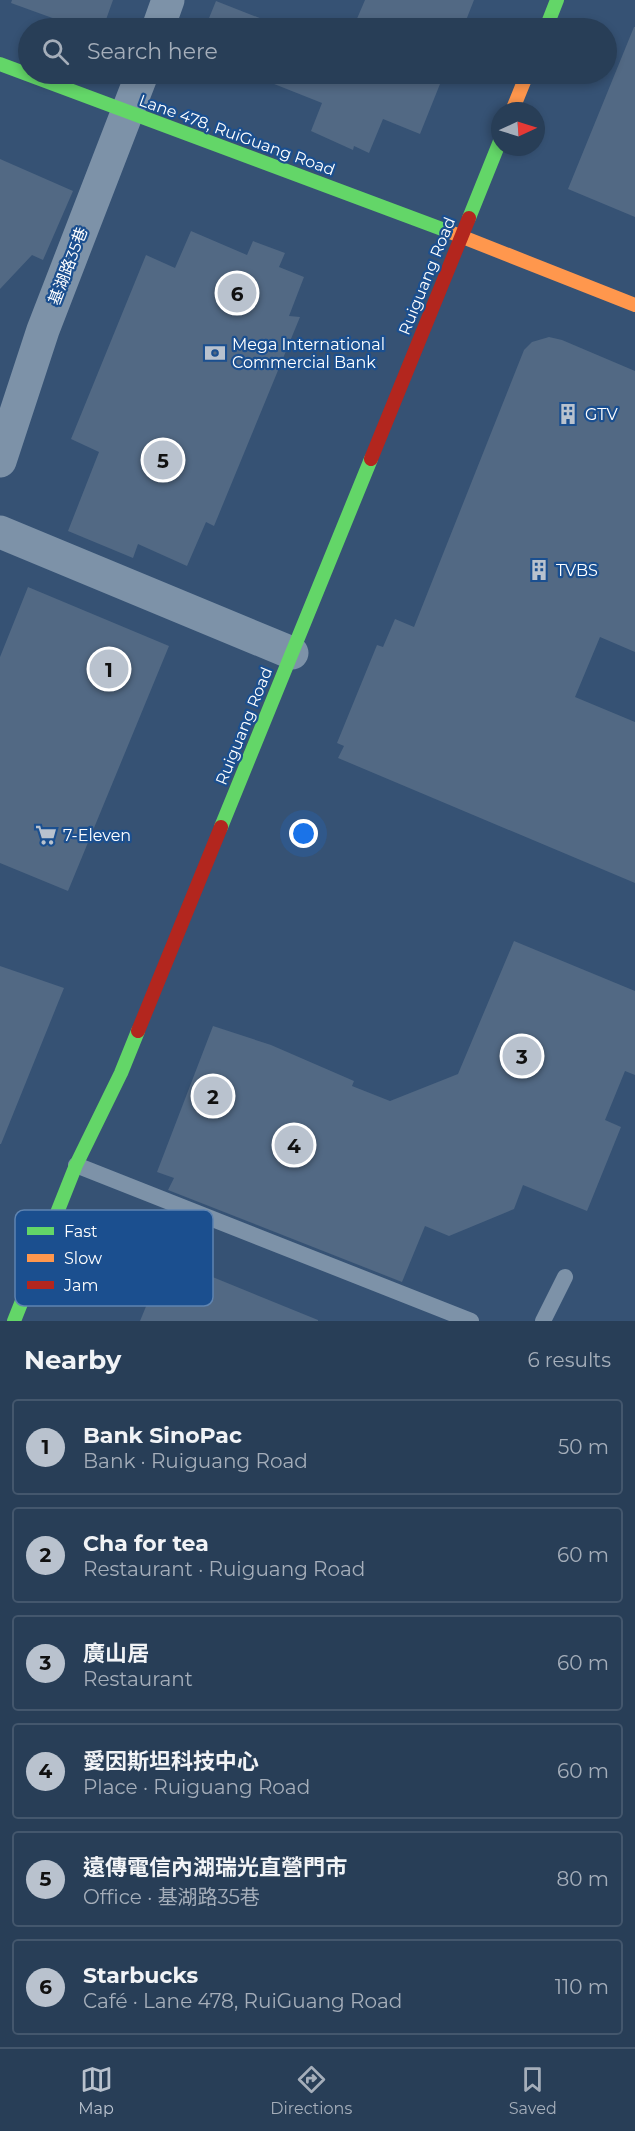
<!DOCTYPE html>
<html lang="en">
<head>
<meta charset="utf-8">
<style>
  :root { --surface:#283e57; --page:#30455d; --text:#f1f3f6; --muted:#a5aeba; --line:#44576d; --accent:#b9c2ce }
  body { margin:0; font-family:Montserrat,"Noto Sans TC",sans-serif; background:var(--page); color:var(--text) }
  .compass { position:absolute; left:491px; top:102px; width:54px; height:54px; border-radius:50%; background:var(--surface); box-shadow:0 3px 9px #0003; rotate:86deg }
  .you { position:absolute; left:304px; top:834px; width:21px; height:21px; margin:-15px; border:4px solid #fff; border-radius:50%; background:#1a73e8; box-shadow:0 0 0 9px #1a73e833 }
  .badge { display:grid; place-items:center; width:39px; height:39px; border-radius:50%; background:var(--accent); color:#111; font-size:20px; font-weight:700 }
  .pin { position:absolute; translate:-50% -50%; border:3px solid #fff; box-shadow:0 2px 6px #0006 }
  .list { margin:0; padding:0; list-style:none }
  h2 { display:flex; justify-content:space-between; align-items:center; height:78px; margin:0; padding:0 24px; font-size:26px }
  h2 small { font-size:20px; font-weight:400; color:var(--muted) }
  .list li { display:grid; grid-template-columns:39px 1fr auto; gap:18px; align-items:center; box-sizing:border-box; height:96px; margin:0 12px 12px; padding:0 12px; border:2px solid var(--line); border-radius:6px }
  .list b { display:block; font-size:22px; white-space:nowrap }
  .list p { margin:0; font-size:20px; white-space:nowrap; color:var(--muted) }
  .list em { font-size:20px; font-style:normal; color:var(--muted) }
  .icon { flex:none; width:33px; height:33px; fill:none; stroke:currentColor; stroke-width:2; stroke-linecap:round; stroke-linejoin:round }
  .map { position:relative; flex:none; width:635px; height:1321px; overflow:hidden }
  .search { position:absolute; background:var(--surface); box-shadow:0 3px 9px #0003; left:18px; right:18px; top:18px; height:66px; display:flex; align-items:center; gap:15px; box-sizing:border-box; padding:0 21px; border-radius:33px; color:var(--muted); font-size:22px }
  .sheet { height:726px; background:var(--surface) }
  nav { display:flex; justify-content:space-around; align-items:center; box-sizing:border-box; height:84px; border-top:2px solid var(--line); background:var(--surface); font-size:16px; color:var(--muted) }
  nav a { display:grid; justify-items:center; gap:3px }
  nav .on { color:var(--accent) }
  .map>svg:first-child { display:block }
</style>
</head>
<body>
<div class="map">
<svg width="635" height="1321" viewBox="0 0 635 1321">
  <rect width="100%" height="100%" fill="#365274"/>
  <path fill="#526984" d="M 12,0 L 113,0 L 103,28 L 80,28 L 11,3 Z
    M 365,0 L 474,0 L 463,28 L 353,28 Z
    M 216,1 L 285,28 L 205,28 Z
    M 634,27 L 635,27 L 635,217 L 568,189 Z
    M 249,74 L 444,74 L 420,134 L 383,119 L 369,153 L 354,146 L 353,150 L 311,131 L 322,103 Z
    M 0,159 L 73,191 L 43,260 L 32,255 L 0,289 Z
    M 191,231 L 247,255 L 253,241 L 285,253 L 279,267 L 304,277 L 289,316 L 300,317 L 214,526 L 206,522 L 187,566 L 138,544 L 133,558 L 68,531 L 99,452 L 71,439 L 146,255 L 175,268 Z
    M 549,337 L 562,340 L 635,371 L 635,652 L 600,637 L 575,697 L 635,722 L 635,883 L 338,758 L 344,746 L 337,743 L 377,645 L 383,647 L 395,619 L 414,627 L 524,350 L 532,342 Z
    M 28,587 L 169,646 L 68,891 L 0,863 L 0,657 Z
    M 514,941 L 635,991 L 635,1075 L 625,1071 L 605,1120 L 621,1127 L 587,1211 L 523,1185 L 514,1209 L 449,1236 L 425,1226 L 402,1282 L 168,1190 L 174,1178 L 157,1172 L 213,1026 L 271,1045 L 354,1081 L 352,1086 L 390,1101 L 458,1074 Z
    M 0,966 L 64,988 L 1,1144 L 0,1144 Z
    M 166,1258 L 318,1320 L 318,1321 L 140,1321 Z"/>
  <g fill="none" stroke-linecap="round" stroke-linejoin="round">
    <path stroke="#7d92a8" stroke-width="16" d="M 76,1165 L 471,1321
      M 543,1321 L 565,1277"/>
    <path stroke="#7d92a8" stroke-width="33" d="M 158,28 L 168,0
      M 0,461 L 43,330 L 142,74
      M 0,532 L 292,653"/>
    <path stroke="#63d668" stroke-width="14" d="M 546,28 L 557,0
      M 0,64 L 450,232
      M 469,218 L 500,141
      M 221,827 L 371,459
      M 14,1321 L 76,1165 L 121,1073 L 138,1031"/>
    <path stroke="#ff974d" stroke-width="14" d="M 512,111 L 527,74
      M 450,232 L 635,305"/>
    <path stroke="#b3261e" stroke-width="14" d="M 371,459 L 469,218
      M 138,1031 L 221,827"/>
  </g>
  <defs>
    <symbol id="bank-bare" viewBox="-9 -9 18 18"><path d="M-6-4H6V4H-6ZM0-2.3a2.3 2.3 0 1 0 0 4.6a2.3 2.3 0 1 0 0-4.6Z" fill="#b9c2ce" stroke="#1b4f8f" stroke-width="2.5" paint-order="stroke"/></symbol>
    <symbol id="building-bare" viewBox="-9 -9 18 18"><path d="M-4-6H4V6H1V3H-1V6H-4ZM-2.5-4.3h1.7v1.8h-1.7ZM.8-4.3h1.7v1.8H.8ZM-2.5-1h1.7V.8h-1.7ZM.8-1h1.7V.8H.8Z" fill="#b9c2ce" stroke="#1b4f8f" stroke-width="2.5" paint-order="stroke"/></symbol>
    <symbol id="supermarket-bare" viewBox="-9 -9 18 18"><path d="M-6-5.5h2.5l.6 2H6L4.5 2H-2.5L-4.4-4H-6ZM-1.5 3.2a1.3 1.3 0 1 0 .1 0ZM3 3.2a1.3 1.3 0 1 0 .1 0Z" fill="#b9c2ce" stroke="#1b4f8f" stroke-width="2.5" paint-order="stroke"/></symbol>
  </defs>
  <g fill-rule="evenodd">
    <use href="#bank-bare" x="200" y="338" width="30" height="30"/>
    <use href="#building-bare" x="553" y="399" width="30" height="30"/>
    <use href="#building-bare" x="524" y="555" width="30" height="30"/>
    <use href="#supermarket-bare" x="31" y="820" width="30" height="30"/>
  </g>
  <g text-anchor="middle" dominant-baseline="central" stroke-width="4.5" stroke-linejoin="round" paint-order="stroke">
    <g font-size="16" fill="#fff" stroke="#1b4f8f">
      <text transform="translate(237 135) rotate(20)">Lane 478, RuiGuang Road</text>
      <text transform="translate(68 266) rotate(-69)">基湖路35巷</text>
      <text transform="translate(427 276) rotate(-68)">Ruiguang Road</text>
      <text transform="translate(244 726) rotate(-68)">Ruiguang Road</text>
    </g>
    <g font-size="16" fill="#fff" stroke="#1b4f8f" text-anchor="start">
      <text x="232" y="344">Mega International<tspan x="232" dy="18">Commercial Bank</tspan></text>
      <text x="585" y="414">GTV</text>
      <text x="556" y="570">TVBS</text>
      <text x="63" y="835">7-Eleven</text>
    </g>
  </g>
  <rect x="15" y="1210" width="198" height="96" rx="9" fill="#1b4f8f" stroke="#5f84b1" stroke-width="1.5"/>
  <rect x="27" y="1227" width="27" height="8" fill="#63d668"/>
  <rect x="27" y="1254" width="27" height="8" fill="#ff974d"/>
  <rect x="27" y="1281" width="27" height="8" fill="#b3261e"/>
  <g font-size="16" fill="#fff">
    <text x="64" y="1237">Fast</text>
    <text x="64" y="1264">Slow</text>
    <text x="64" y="1291">Jam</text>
  </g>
</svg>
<svg class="compass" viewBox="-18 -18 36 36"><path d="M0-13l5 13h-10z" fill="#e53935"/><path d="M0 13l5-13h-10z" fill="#a5aeba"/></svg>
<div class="you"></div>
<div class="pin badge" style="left:109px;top:669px">1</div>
<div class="pin badge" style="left:213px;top:1096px">2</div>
<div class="pin badge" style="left:522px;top:1056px">3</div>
<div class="pin badge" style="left:294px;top:1145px">4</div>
<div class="pin badge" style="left:163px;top:460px">5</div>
<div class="pin badge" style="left:237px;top:293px">6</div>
<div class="search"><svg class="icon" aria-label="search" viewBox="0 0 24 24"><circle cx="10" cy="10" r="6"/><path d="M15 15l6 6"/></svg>Search here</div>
</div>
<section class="sheet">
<h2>Nearby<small>6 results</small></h2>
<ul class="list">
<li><span class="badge">1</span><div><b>Bank SinoPac</b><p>Bank · Ruiguang Road</p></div><em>50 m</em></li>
<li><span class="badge">2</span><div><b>Cha for tea</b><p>Restaurant · Ruiguang Road</p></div><em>60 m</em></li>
<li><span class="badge">3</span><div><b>廣山居</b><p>Restaurant</p></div><em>60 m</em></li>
<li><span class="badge">4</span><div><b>愛因斯坦科技中心</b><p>Place · Ruiguang Road</p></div><em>60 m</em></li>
<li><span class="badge">5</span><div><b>遠傳電信內湖瑞光直營門市</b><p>Office · 基湖路35巷</p></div><em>80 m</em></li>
<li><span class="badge">6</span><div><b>Starbucks</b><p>Café · Lane 478, RuiGuang Road</p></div><em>110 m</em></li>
</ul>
</section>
<nav>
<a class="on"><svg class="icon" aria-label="map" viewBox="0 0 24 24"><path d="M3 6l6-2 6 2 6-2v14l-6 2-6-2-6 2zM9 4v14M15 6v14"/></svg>Map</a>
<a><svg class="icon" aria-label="directions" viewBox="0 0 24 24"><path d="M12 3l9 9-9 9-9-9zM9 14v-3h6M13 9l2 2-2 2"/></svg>Directions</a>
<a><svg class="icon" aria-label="saved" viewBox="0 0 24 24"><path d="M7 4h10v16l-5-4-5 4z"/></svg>Saved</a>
</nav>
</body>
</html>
